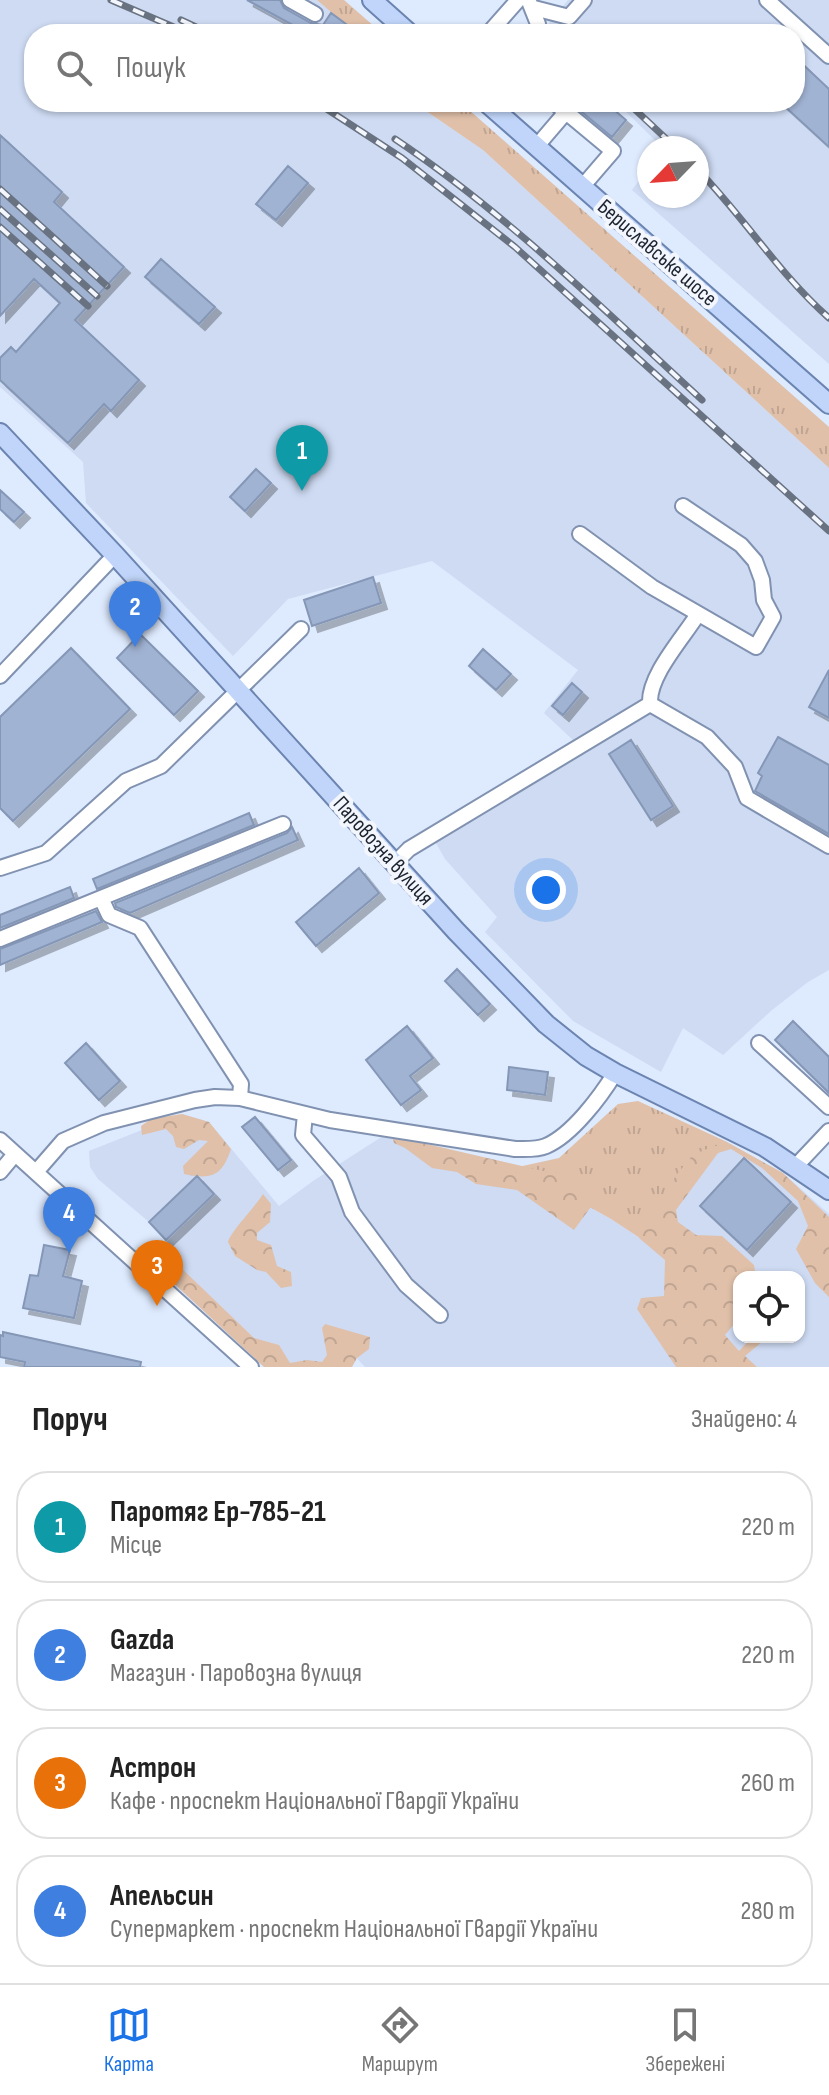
<!DOCTYPE html>
<html lang="uk">
<head>
<meta charset="utf-8">
<style>
  :root { --surface:#fff; --page:#f6f6f6; --text:#222; --muted:#767676; --line:#e0e0e0; --accent:#1a73e8 }
  body { margin:0; font-family:"Sofia Sans Condensed",sans-serif; background:var(--page); color:var(--text) }
  .controls { position:absolute; right:24px; bottom:24px; display:grid; overflow:hidden; border-radius:16px; box-shadow:0 2px 6px #0004 }
  .controls button { width:72px; height:72px; display:grid; place-items:center; padding:0; border:0; border-bottom:2px solid var(--line); background:var(--surface); color:var(--text); font:40px sans-serif }
  .compass { position:absolute; left:637px; top:136px; width:72px; height:72px; border-radius:50%; background:var(--surface); box-shadow:0 2px 6px #0004; rotate:245deg }
  .you { position:absolute; left:546px; top:890px; width:28px; height:28px; margin:-20px; border:6px solid #fff; border-radius:50%; background:#1a73e8; box-shadow:0 0 0 12px #1a73e833 }
  .badge { display:grid; place-items:center; width:52px; height:52px; border-radius:50%; background:var(--accent); color:#fff; font-size:26px; font-weight:700 }
  .pin { position:absolute; translate:-50% -66px; filter:drop-shadow(0 2px 4px #0008) }
  .pin::after { content:''; position:absolute; top:42px; width:28px; height:24px; background:inherit; clip-path:polygon(0 0,100% 0,50% 100%) }
  .list { margin:0; padding:0; list-style:none }
  h2 { display:flex; justify-content:space-between; align-items:center; height:104px; margin:0; padding:0 32px; font-size:34px }
  h2 small { font-size:26px; font-weight:400; color:var(--muted) }
  .list li { display:grid; grid-template-columns:52px 1fr auto; gap:24px; align-items:center; box-sizing:border-box; height:112px; margin:0 16px 16px; padding:0 16px; border:2px solid var(--line); border-radius:32px }
  .list b { display:block; font-size:30px; white-space:nowrap }
  .list p { margin:0; font-size:26px; white-space:nowrap; color:var(--muted) }
  .list em { font-size:26px; font-style:normal; color:var(--muted) }
  .icon { flex:none; width:44px; height:44px; fill:none; stroke:currentColor; stroke-width:2; stroke-linecap:round; stroke-linejoin:round }
  .map { position:relative; flex:none; width:829px; height:1367px; overflow:hidden }
  .search { position:absolute; background:var(--surface); box-shadow:0 2px 6px #0004; left:24px; right:24px; top:24px; height:88px; display:flex; align-items:center; gap:20px; box-sizing:border-box; padding:0 28px; border-radius:32px; color:var(--muted); font-size:30px }
  .sheet { height:616px; background:var(--surface) }
  nav { display:flex; justify-content:space-around; align-items:center; box-sizing:border-box; height:112px; border-top:2px solid var(--line); background:var(--surface); font-size:22px; color:var(--muted) }
  nav a { display:grid; justify-items:center; gap:4px }
  nav .on { color:var(--accent) }
  .map>svg:first-child { display:block }
</style>
</head>
<body>
<div class="map">
<svg width="829" height="1367" viewBox="0 0 829 1367">
  <defs>
    <pattern id="grass-tufts" width="24" height="20" patternUnits="userSpaceOnUse" patternTransform="scale(2)"><rect width="24" height="20" fill="#e0c0a9"/><path d="M3 7l-1-3M5 7V3M7 7l1-3M15 17l-1-3M17 17v-4M19 17l1-3" fill="none" stroke="#c0a592"/></pattern>
    <pattern id="forest-crowns" width="20" height="18" patternUnits="userSpaceOnUse" patternTransform="scale(2)"><rect width="20" height="18" fill="#e0c0a9"/><path d="M2 6a3 3 0 1 1 6 0M12 15a3 3 0 1 1 6 0" fill="none" stroke="#c0a592"/></pattern>
    <filter id="shadow"><feDropShadow dx="6" dy="6" stdDeviation="0" flood-color="#0004"/></filter>
  </defs>
  <rect width="100%" height="100%" fill="#deeafe"/>
  <path fill="#cedbf3" fill-rule="evenodd" d="M 0,0 L 317,0 L 346,24 L 340,34 L 34,34 L 34,102 L 413,102 L 483,150 L 829,468 L 829,970 L 808,982 L 772,1010 L 723,1055 L 683,1028 L 661,1072 L 573,1021 L 485,932 L 497,917 L 445,859 L 428,829 L 573,740 L 544,713 L 578,670 L 432,561 L 288,599 L 233,656 L 86,503 L 83,462 L 0,387 Z
    M 568,0 L 829,0 L 829,364 L 632,190 L 649,167 L 649,196 L 697,196 L 697,148 L 663,148 L 616,102 L 795,102 L 795,34 L 554,34 L 547,26 Z
    M 182,1114 L 209,1122 L 279,1206 L 313,1181 L 383,1136 L 518,1167 L 611,1219 L 649,1244 L 702,1157 L 725,1141 L 783,1173 L 829,1214 L 829,1367 L 365,1367 L 340,1340 L 318,1367 L 278,1367 L 151,1251 L 166,1239 L 149,1222 L 98,1179 L 90,1167 L 89,1151 ZM 739,1277 L 799,1277 L 799,1337 L 739,1337 Z"/>
  <path fill="url(#grass-tufts)" d="M 317,0 L 344,0 L 383,34 L 340,34 L 345,24 Z
    M 413,102 L 460,102 L 829,427 L 829,468 L 483,150 Z
    M 638,1101 L 725,1141 L 702,1157 L 649,1244 L 611,1219 L 518,1167 L 559,1158 L 618,1104 Z"/>
  <path fill="url(#forest-crowns)" d="M 182,1114 L 209,1122 L 231,1149 C 222,1176 212,1180 184,1174 L 183,1166 L 208,1141 L 199,1140 L 184,1149 L 176,1147 L 173,1136 L 166,1129 L 142,1135 L 141,1126 L 151,1119 Z
    M 401,1138 L 569,1177 L 593,1204 L 574,1230 L 517,1190 L 476,1184 L 457,1172 L 432,1168 L 405,1148 L 394,1143 L 393,1139 Z
    M 725,1141 L 783,1173 L 829,1217 L 829,1297 L 815,1283 L 796,1249 L 808,1226 L 798,1201 L 762,1168 L 731,1149 L 718,1153 L 676,1210 L 678,1222 L 696,1235 L 722,1236 L 754,1265 L 756,1277 L 739,1277 L 739,1318 L 725,1335 L 739,1351 L 752,1337 L 768,1337 L 745,1356 L 757,1367 L 676,1367 L 637,1309 L 641,1298 L 664,1296 L 665,1260 L 639,1238 L 677,1174 L 693,1155 Z
    M 263,1194 L 271,1204 L 270,1222 L 257,1233 L 257,1240 L 271,1245 L 277,1266 L 291,1272 L 292,1286 L 281,1288 L 266,1272 L 257,1270 L 235,1256 L 228,1242 C 230,1232 255,1207 263,1194 Z
    M 159,1258 L 175,1262 L 254,1338 L 279,1345 L 290,1363 L 307,1360 L 322,1362 L 327,1355 L 322,1328 L 325,1324 L 370,1337 L 369,1349 L 357,1358 L 352,1367 L 264,1367 L 156,1267 Z"/>
  <path fill="#a1b3d3" stroke="#8597b6" stroke-width="2" filter="url(#shadow)" d="M 247,0 L 280,0 L 284,8 L 311,23 L 323,25 L 331,13 L 346,24 L 340,34 L 309,34 Z
    M 795,57 L 829,89 L 829,147 L 780,102 L 795,102 Z
    M 570,102 L 605,102 L 626,120 L 612,137 Z
    M 0,135 L 62,192 L 54,202 L 124,267 L 75,320 L 139,380 L 111,411 L 104,404 L 68,443 L 0,380 L 0,358 L 11,347 L 16,352 L 60,303 L 34,279 L 0,316 Z
    M 288,166 L 308,183 L 276,220 L 256,204 Z
    M 161,259 L 215,307 L 199,324 L 145,277 Z
    M 256,469 L 271,483 L 245,511 L 230,497 Z
    M 0,490 L 24,512 L 14,522 L 0,509 Z
    M 373,577 L 381,603 L 312,626 L 304,600 Z
    M 140,634 L 198,691 L 174,715 L 117,658 Z
    M 71,648 L 130,709 L 13,821 L 0,808 L 0,717 Z
    M 483,649 L 511,674 L 496,690 L 469,666 Z
    M 829,670 L 829,718 L 809,707 Z
    M 572,683 L 582,692 L 563,715 L 552,706 Z
    M 778,737 L 829,765 L 829,834 L 755,791 L 762,776 L 758,773 Z
    M 631,740 L 673,806 L 651,820 L 609,754 Z
    M 249,813 L 254,825 L 97,889 L 93,879 Z
    M 292,827 L 298,840 L 130,913 L 116,907 L 115,903 L 287,833 Z
    M 359,868 L 379,893 L 316,946 L 296,922 Z
    M 70,887 L 74,898 L 0,928 L 0,915 Z
    M 96,911 L 102,922 L 0,965 L 0,949 Z
    M 457,969 L 490,1004 L 478,1015 L 445,981 Z
    M 793,1021 L 829,1057 L 829,1093 L 775,1040 Z
    M 407,1026 L 433,1058 L 410,1076 L 421,1090 L 401,1105 L 366,1060 Z
    M 86,1043 L 120,1081 L 99,1100 L 65,1063 Z
    M 509,1067 L 548,1072 L 545,1095 L 507,1090 Z
    M 255,1117 L 291,1160 L 278,1170 L 242,1127 Z
    M 744,1158 L 791,1202 L 747,1250 L 700,1206 Z
    M 197,1176 L 214,1194 L 166,1240 L 149,1222 Z
    M 44,1245 L 70,1250 L 63,1276 L 82,1281 L 74,1318 L 23,1308 L 30,1275 L 38,1276 Z
    M 3,1332 L 141,1362 L 140,1367 L 24,1367 L 25,1362 L 0,1357 L 0,1335 L 3,1336 Z"/>
  <g fill="none" stroke-linecap="round" stroke-linejoin="round">
    <defs>
      <path id="minor" d="M 290,0 L 315,14
        M 767,0 L 829,56
        M 530,4 L 538,24 L 537,34
        M 534,8 L 569,17 L 584,0
        M 488,34 L 518,0
        M 554,102 L 613,151 L 582,187
        M 536,147 L 566,112
        M 580,534 L 652,587 L 756,647 L 773,617 L 764,600 L 762,580 L 755,561 L 741,545 L 683,506
        M 0,676 L 115,555
        M 650,704 L 707,737 L 735,767 L 747,798 L 829,846
        M 395,863 L 409,849 L 650,704 C 648,676 683,638 698,614
        M 0,868 L 46,853 L 126,781 L 161,766 L 301,629
        M 101,898 L 109,915 L 140,928 L 241,1084 L 240,1098
        M 0,939 L 283,824
        M 759,1043 L 829,1107
        M 305,1114 L 303,1135 L 339,1177 L 352,1212 L 406,1285 L 440,1315
        M 0,1140 L 251,1367
        M 795,1167 L 829,1131
        M 0,1172 L 15,1154
        M 36,1172 L 63,1141 L 104,1123 L 195,1100 L 215,1097 L 240,1098 L 330,1120 L 515,1149 C 525,1149 537,1150 546,1146 C 572,1135 601,1096 615,1073"/>
      <path id="major" d="M 372,0 L 410,34
        M 486,102 L 829,404
        M 0,433 L 115,555 L 456,931 L 546,1024 L 586,1056 L 615,1073 L 765,1147 L 829,1190"/>
    </defs>
    <use href="#minor" stroke="#8192b1" stroke-width="18"/>
    <use href="#major" stroke="#6b84b0" stroke-width="22"/>
    <use href="#minor" stroke="#fff" stroke-width="14"/>
    <use href="#major" stroke="#c0d5f9" stroke-width="18"/>
    <defs>
      <path id="rail" d="M 111,0 L 190,34
        M 181,20 L 211,34
        M 316,102 L 402,158 L 515,247 L 829,531
        M 627,102 L 676,148
        M 395,139 C 507,214 603,309 702,400
        M 697,169 C 744,217 779,274 829,318
        M 0,189 L 107,286
        M 0,209 L 97,296
        M 0,227 L 88,306"/>
    </defs>
    <use href="#rail" stroke="#697281" stroke-width="7"/>
    <use href="#rail" stroke="#f3f7fd" stroke-width="4" stroke-dasharray="12" stroke-linecap="butt"/>
  </g>
  <g text-anchor="middle" dominant-baseline="central" stroke-width="8" stroke-linejoin="round" paint-order="stroke">
    <g font-size="22" fill="#1c232f" stroke="#f3f7fd">
      <text transform="translate(657 253) rotate(41)">Бериславське шосе</text>
      <text transform="translate(383 851) rotate(48)">Паровозна вулиця</text>
    </g>
  </g>
</svg>
<div class="controls">
<button><svg class="icon" aria-label="locate" viewBox="0 0 24 24"><circle cx="12" cy="12" r="6"/><path d="M12 2v4M12 18v4M2 12h4M18 12h4"/></svg></button>
</div>
<svg class="compass" viewBox="-18 -18 36 36"><path d="M0-13l5 13h-10z" fill="#e53935"/><path d="M0 13l5-13h-10z" fill="#767676"/></svg>
<div class="you"></div>
<div class="pin badge" style="left:302px;top:491px;background:#0f9aa8">1</div>
<div class="pin badge" style="left:135px;top:647px;background:#3f7fe0">2</div>
<div class="pin badge" style="left:157px;top:1306px;background:#e8710a">3</div>
<div class="pin badge" style="left:69px;top:1253px;background:#3f7fe0">4</div>
<div class="search"><svg class="icon" aria-label="search" viewBox="0 0 24 24"><circle cx="10" cy="10" r="6"/><path d="M15 15l6 6"/></svg>Пошук</div>
</div>
<section class="sheet">
<h2>Поруч<small>Знайдено: 4</small></h2>
<ul class="list">
<li><span class="badge" style="background:#0f9aa8">1</span><div><b>Паротяг Ер-785-21</b><p>Місце</p></div><em>220 m</em></li>
<li><span class="badge" style="background:#3f7fe0">2</span><div><b>Gazda</b><p>Магазин · Паровозна вулиця</p></div><em>220 m</em></li>
<li><span class="badge" style="background:#e8710a">3</span><div><b>Астрон</b><p>Кафе · проспект Національної Гвардії України</p></div><em>260 m</em></li>
<li><span class="badge" style="background:#3f7fe0">4</span><div><b>Апельсин</b><p>Супермаркет · проспект Національної Гвардії України</p></div><em>280 m</em></li>
</ul>
</section>
<nav>
<a class="on"><svg class="icon" aria-label="map" viewBox="0 0 24 24"><path d="M3 6l6-2 6 2 6-2v14l-6 2-6-2-6 2zM9 4v14M15 6v14"/></svg>Карта</a>
<a><svg class="icon" aria-label="directions" viewBox="0 0 24 24"><path d="M12 3l9 9-9 9-9-9zM9 14v-3h6M13 9l2 2-2 2"/></svg>Маршрут</a>
<a><svg class="icon" aria-label="saved" viewBox="0 0 24 24"><path d="M7 4h10v16l-5-4-5 4z"/></svg>Збережені</a>
</nav>
</body>
</html>
